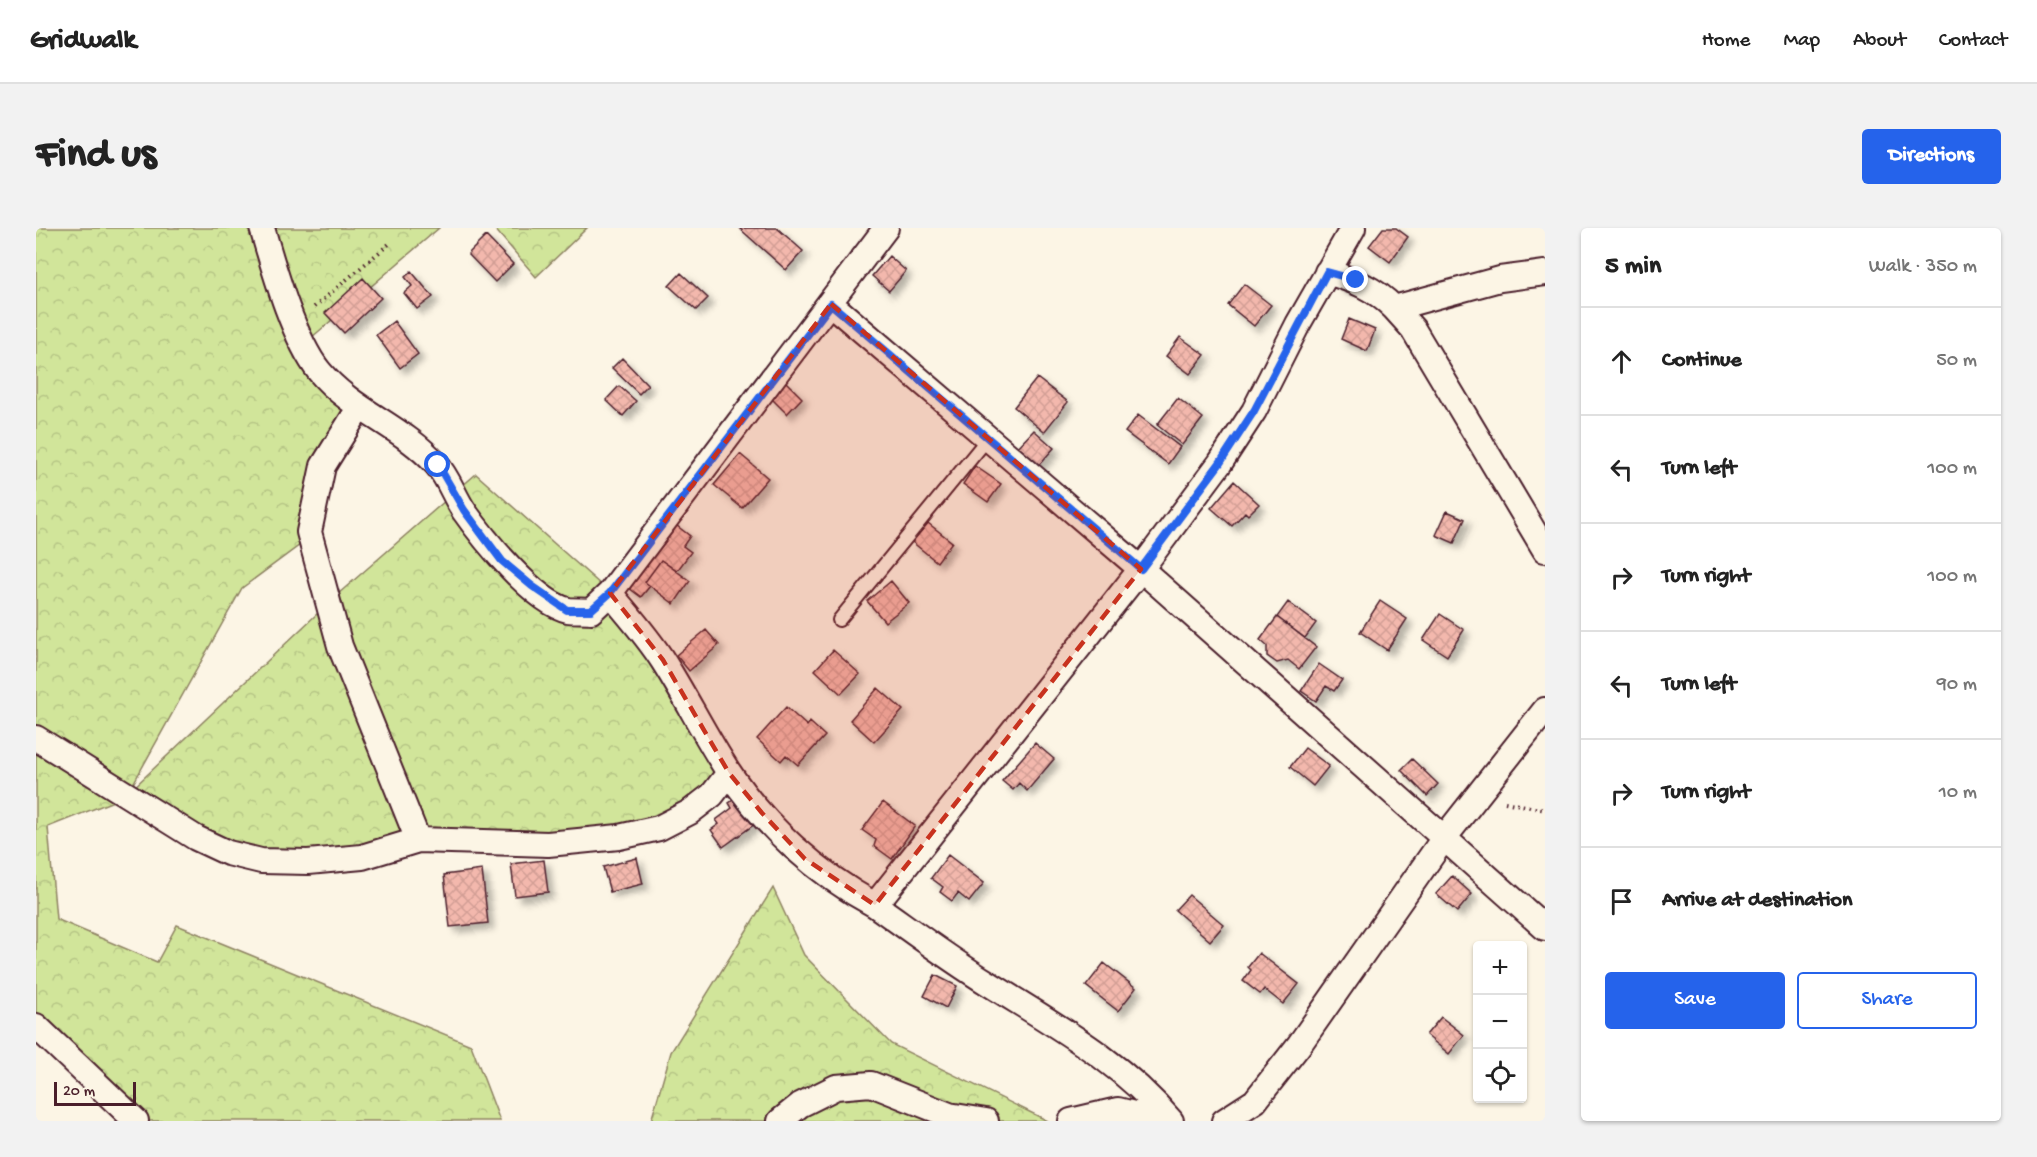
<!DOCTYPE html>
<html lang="en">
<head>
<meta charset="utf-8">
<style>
  :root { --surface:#fff; --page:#f2f2f2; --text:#222; --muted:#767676; --line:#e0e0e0; --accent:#2563eb }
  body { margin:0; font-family:"Gochi Hand",sans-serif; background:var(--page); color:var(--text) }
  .controls { position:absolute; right:18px; bottom:18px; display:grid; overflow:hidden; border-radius:6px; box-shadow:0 2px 4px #0004 }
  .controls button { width:54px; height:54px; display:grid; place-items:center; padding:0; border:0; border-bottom:2px solid var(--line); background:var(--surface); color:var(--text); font:30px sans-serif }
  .scale { position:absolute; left:18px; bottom:15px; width:82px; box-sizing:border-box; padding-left:6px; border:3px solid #4a1f2b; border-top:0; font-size:16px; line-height:21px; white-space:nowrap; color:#4a1f2b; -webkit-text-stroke:4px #fcf5e5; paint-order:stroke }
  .stop { position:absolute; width:18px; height:18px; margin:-14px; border:4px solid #2563eb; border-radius:50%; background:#fff }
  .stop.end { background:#2563eb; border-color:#fff; box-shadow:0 2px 6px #0008 }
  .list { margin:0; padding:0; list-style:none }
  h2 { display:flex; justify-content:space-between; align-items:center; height:78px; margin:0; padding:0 24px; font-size:26px }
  h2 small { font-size:20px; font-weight:400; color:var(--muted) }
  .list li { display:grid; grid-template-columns:39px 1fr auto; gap:18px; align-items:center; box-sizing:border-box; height:108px; padding:0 24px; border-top:2px solid var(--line) }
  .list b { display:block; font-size:22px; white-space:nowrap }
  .list em { font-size:20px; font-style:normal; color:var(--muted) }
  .actions { display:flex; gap:12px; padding:18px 24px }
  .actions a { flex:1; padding:14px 0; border:2px solid var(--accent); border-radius:6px; text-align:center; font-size:21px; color:var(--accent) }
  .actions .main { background:var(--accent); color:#fff }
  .icon { flex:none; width:33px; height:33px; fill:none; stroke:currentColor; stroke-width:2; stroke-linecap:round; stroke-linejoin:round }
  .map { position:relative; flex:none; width:1509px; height:893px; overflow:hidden; border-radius:6px }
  header { display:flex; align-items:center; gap:36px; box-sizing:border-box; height:84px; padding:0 30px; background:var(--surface); border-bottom:2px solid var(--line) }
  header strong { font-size:28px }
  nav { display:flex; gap:33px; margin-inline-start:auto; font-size:21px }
  .intro { display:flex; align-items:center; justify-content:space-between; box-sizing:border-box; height:144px; padding:0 36px }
  h1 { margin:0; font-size:42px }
  .button { padding:15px 27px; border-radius:6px; background:var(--accent); color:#fff; font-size:21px; font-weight:700 }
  main { display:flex; gap:36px; padding:0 36px }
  aside { flex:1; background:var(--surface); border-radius:6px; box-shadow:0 2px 4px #0004 }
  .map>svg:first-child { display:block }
</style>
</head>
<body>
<header>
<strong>Gridwalk</strong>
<nav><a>Home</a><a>Map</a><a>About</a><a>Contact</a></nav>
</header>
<div class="intro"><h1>Find us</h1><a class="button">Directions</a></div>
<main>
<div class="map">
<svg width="1509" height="893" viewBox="0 0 1509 893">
  <defs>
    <pattern id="forest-crowns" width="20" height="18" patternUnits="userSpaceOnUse" patternTransform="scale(1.5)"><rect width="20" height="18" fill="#d1e59a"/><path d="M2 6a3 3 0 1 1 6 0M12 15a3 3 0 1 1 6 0" fill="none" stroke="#b5c485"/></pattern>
    <pattern id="building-cross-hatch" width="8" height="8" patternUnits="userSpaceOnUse" patternTransform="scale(1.5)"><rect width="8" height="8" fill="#f3b8ad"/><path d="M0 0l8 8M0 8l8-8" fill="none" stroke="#d29e95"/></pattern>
    <filter id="shadow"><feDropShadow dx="5.5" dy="5.5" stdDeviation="3" flood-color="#0004"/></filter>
  </defs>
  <rect width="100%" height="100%" fill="#fcf5e5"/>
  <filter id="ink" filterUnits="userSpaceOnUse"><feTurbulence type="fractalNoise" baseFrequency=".0167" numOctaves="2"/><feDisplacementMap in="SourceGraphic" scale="12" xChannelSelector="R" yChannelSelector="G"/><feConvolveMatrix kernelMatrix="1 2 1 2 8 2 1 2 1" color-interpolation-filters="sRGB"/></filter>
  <g filter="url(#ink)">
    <path fill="url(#forest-crowns)" stroke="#8e8262" stroke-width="1.5" d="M 0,0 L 403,0 L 268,116 L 311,171 L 272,311 L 206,360 L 92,565 L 302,366 L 440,246 L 574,365 L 693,545 L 623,600 L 225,633 L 90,568 L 12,599 L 20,691 L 121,734 L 141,697 L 435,817 L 464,893 L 100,893 L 0,798 Z
      M 458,0 L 551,0 L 500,49 Z
      M 737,660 L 768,727 L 855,816 L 1012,893 L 615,893 L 635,824 Z"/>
    <path fill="url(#building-cross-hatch)" stroke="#4a1f2b" stroke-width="1.5" filter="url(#shadow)" d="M 703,0 L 741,0 L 767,23 L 750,42 Z
      M 1347,0 L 1360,0 L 1372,9 L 1354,34 L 1333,18 Z
      M 450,8 L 477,36 L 459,54 L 432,26 Z
      M 853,28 L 870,43 L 853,63 L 836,48 Z
      M 375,43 L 397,69 L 381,81 L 368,65 L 376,58 L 369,49 Z
      M 645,45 L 672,70 L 660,82 L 633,58 Z
      M 327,50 L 345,70 L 308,105 L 289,85 Z
      M 1208,56 L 1235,77 L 1218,98 L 1192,77 Z
      M 1313,91 L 1339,102 L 1331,123 L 1305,111 Z
      M 358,93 L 382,126 L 364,140 L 340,107 Z
      M 1144,109 L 1169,127 L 1154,146 L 1130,128 Z
      M 586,130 L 612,157 L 603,166 L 576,140 Z
      M 1001,150 L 1032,174 L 1008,204 L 978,179 Z
      M 748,152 L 766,170 L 751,186 L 733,168 Z
      M 583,158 L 600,173 L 587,188 L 570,172 Z
      M 1142,170 L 1167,190 L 1146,217 L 1121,197 Z
      M 1102,187 L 1144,219 L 1132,236 L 1089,204 Z
      M 998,202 L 1018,220 L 1001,239 L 981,220 Z
      M 704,226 L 732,250 L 706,280 L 678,257 Z
      M 939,238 L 965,256 L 952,274 L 927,256 Z
      M 1198,253 L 1223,276 L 1212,287 L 1209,284 L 1196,298 L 1175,280 Z
      M 1411,283 L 1429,291 L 1418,315 L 1400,307 Z
      M 636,294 L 654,308 L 647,318 L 655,324 L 641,343 L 625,332 L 609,354 L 614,358 L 605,369 L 589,357 Z
      M 892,295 L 916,314 L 901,334 L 876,314 Z
      M 625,332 L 654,353 L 638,376 L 609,354 Z
      M 855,353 L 873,375 L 849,394 L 831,373 Z
      M 1344,373 L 1371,391 L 1351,422 L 1324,404 Z
      M 1252,374 L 1280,395 L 1269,410 L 1241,389 Z
      M 1404,386 L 1428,402 L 1411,428 L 1387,412 Z
      M 1241,389 L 1280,419 L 1263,441 L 1252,432 L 1241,435 L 1231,428 L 1231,418 L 1224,412 Z
      M 670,402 L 683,417 L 653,443 L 640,427 Z
      M 797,422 L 824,446 L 805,466 L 779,442 Z
      M 1283,436 L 1306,452 L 1298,463 L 1290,458 L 1280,473 L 1265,463 Z
      M 842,460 L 867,482 L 838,514 L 814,492 Z
      M 750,479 L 771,498 L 774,494 L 789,508 L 762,537 L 750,527 L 745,533 L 721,511 Z
      M 999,515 L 1018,531 L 991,563 L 983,555 L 977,562 L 966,553 Z
      M 1269,520 L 1293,538 L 1277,558 L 1254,539 Z
      M 1376,531 L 1402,556 L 1391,568 L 1365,542 Z
      M 704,567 L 723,593 L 687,619 L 675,602 L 683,596 L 680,592 L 696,580 L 693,575 Z
      M 847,574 L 879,598 L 856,631 L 838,618 L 840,612 L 826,602 Z
      M 912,627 L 948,655 L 933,674 L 922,665 L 916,673 L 904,664 L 907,659 L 895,650 Z
      M 601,630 L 607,656 L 574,664 L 567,639 Z
      M 508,632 L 512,664 L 479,668 L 475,636 Z
      M 446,642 L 452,695 L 414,699 L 408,647 Z
      M 1416,648 L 1436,666 L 1421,684 L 1400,666 Z
      M 1153,667 L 1188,697 L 1174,713 L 1139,682 Z
      M 1223,725 L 1263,756 L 1247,776 L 1228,761 L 1224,766 L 1207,753 L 1215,742 L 1212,739 Z
      M 1068,735 L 1100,760 L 1082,783 L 1050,758 Z
      M 899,747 L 921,758 L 910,780 L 888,768 Z
      M 1405,789 L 1428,807 L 1413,826 L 1390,807 Z"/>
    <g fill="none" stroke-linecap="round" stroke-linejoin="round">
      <defs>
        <path id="lane" d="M 803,392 L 952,210"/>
        <path id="street" d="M 226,0 C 238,41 257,110 283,143 C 316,183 366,198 400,236 C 412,249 418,268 428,283 C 447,310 499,375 532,382 C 539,383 548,382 555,383 L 574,365 L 850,0
          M 1291,44 C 1318,52 1338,60 1358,80 L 1464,51 L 1509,45
          M 795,76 L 1105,341 L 1184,235 L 1218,183 L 1262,96 L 1317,0
          M 1358,80 L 1377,101 L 1509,322
          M 323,180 L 287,238 L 273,304 L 304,418 L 382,612
          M 574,365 C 592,387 612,409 627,433 C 650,469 669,508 692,543 C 728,598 782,646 839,677 L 1105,341 L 1408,610 L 1509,482
          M 0,510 L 160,610 L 192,625 L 225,633 L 272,634 L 326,629 L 382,612 L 512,616 L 583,609 L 623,600 L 654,584 L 676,567 L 693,545
          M 839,677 C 876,703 913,731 952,755 C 1018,797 1084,832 1135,893
          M 0,798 L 100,893
          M 744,893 L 764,877 L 800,859 L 835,856 L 913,887 L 950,893
          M 1035,893 L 1082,882 L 1126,893
          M 1188,893 L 1219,873 L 1263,817 L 1408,610 L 1509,700"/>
      </defs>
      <use href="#lane" stroke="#4a1f2b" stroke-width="16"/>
      <use href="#street" stroke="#4a1f2b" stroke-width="28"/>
      <path stroke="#4a1f2b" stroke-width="4" stroke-dasharray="1.5 4.5" stroke-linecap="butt" d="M 278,79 L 353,16
        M 1469,574 L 1509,582"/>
      <use href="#lane" stroke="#fcf5e5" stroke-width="12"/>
      <use href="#street" stroke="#fcf5e5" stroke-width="24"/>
    </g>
  </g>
  <g fill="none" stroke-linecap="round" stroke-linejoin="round" filter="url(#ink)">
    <path stroke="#2563eb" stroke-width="8" d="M 402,237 L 428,282 L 466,333 L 496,358 L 531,382 L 555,382 L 574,365 L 795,76 L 1105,341 L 1184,235 L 1218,183 L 1291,44 L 1320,52"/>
  </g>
  <path fill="#c8321e" fill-opacity="0.2" stroke="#c8321e" stroke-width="4.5" stroke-dasharray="12 8" stroke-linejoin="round" d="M 795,76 L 1105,341 L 839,677 L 769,631 L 726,585 L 693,545 L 627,432 L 574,365 Z"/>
</svg>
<div class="controls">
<button>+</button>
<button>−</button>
<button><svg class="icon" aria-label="locate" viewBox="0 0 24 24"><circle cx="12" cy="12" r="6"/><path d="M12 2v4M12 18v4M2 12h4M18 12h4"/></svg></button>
</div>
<div class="scale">20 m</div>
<div class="stop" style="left:402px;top:237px"></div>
<div class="stop end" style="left:1320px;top:52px"></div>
</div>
<aside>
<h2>5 min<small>Walk · 350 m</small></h2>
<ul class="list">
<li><svg class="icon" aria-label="ahead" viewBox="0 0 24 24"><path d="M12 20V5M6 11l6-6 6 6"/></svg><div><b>Continue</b></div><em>50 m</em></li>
<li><svg class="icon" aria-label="left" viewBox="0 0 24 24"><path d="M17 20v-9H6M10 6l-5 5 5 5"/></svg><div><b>Turn left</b></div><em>100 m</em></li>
<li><svg class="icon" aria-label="right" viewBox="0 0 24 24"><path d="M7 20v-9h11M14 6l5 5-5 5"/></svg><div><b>Turn right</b></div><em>100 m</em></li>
<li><svg class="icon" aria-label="left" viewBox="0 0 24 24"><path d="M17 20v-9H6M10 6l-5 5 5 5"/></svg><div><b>Turn left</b></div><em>90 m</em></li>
<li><svg class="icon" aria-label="right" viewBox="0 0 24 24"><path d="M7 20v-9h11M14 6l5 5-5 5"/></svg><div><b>Turn right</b></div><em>10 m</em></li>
<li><svg class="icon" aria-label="arrive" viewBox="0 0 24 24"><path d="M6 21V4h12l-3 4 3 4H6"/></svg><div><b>Arrive at destination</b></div></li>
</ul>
<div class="actions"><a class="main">Save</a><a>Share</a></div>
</aside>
</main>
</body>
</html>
